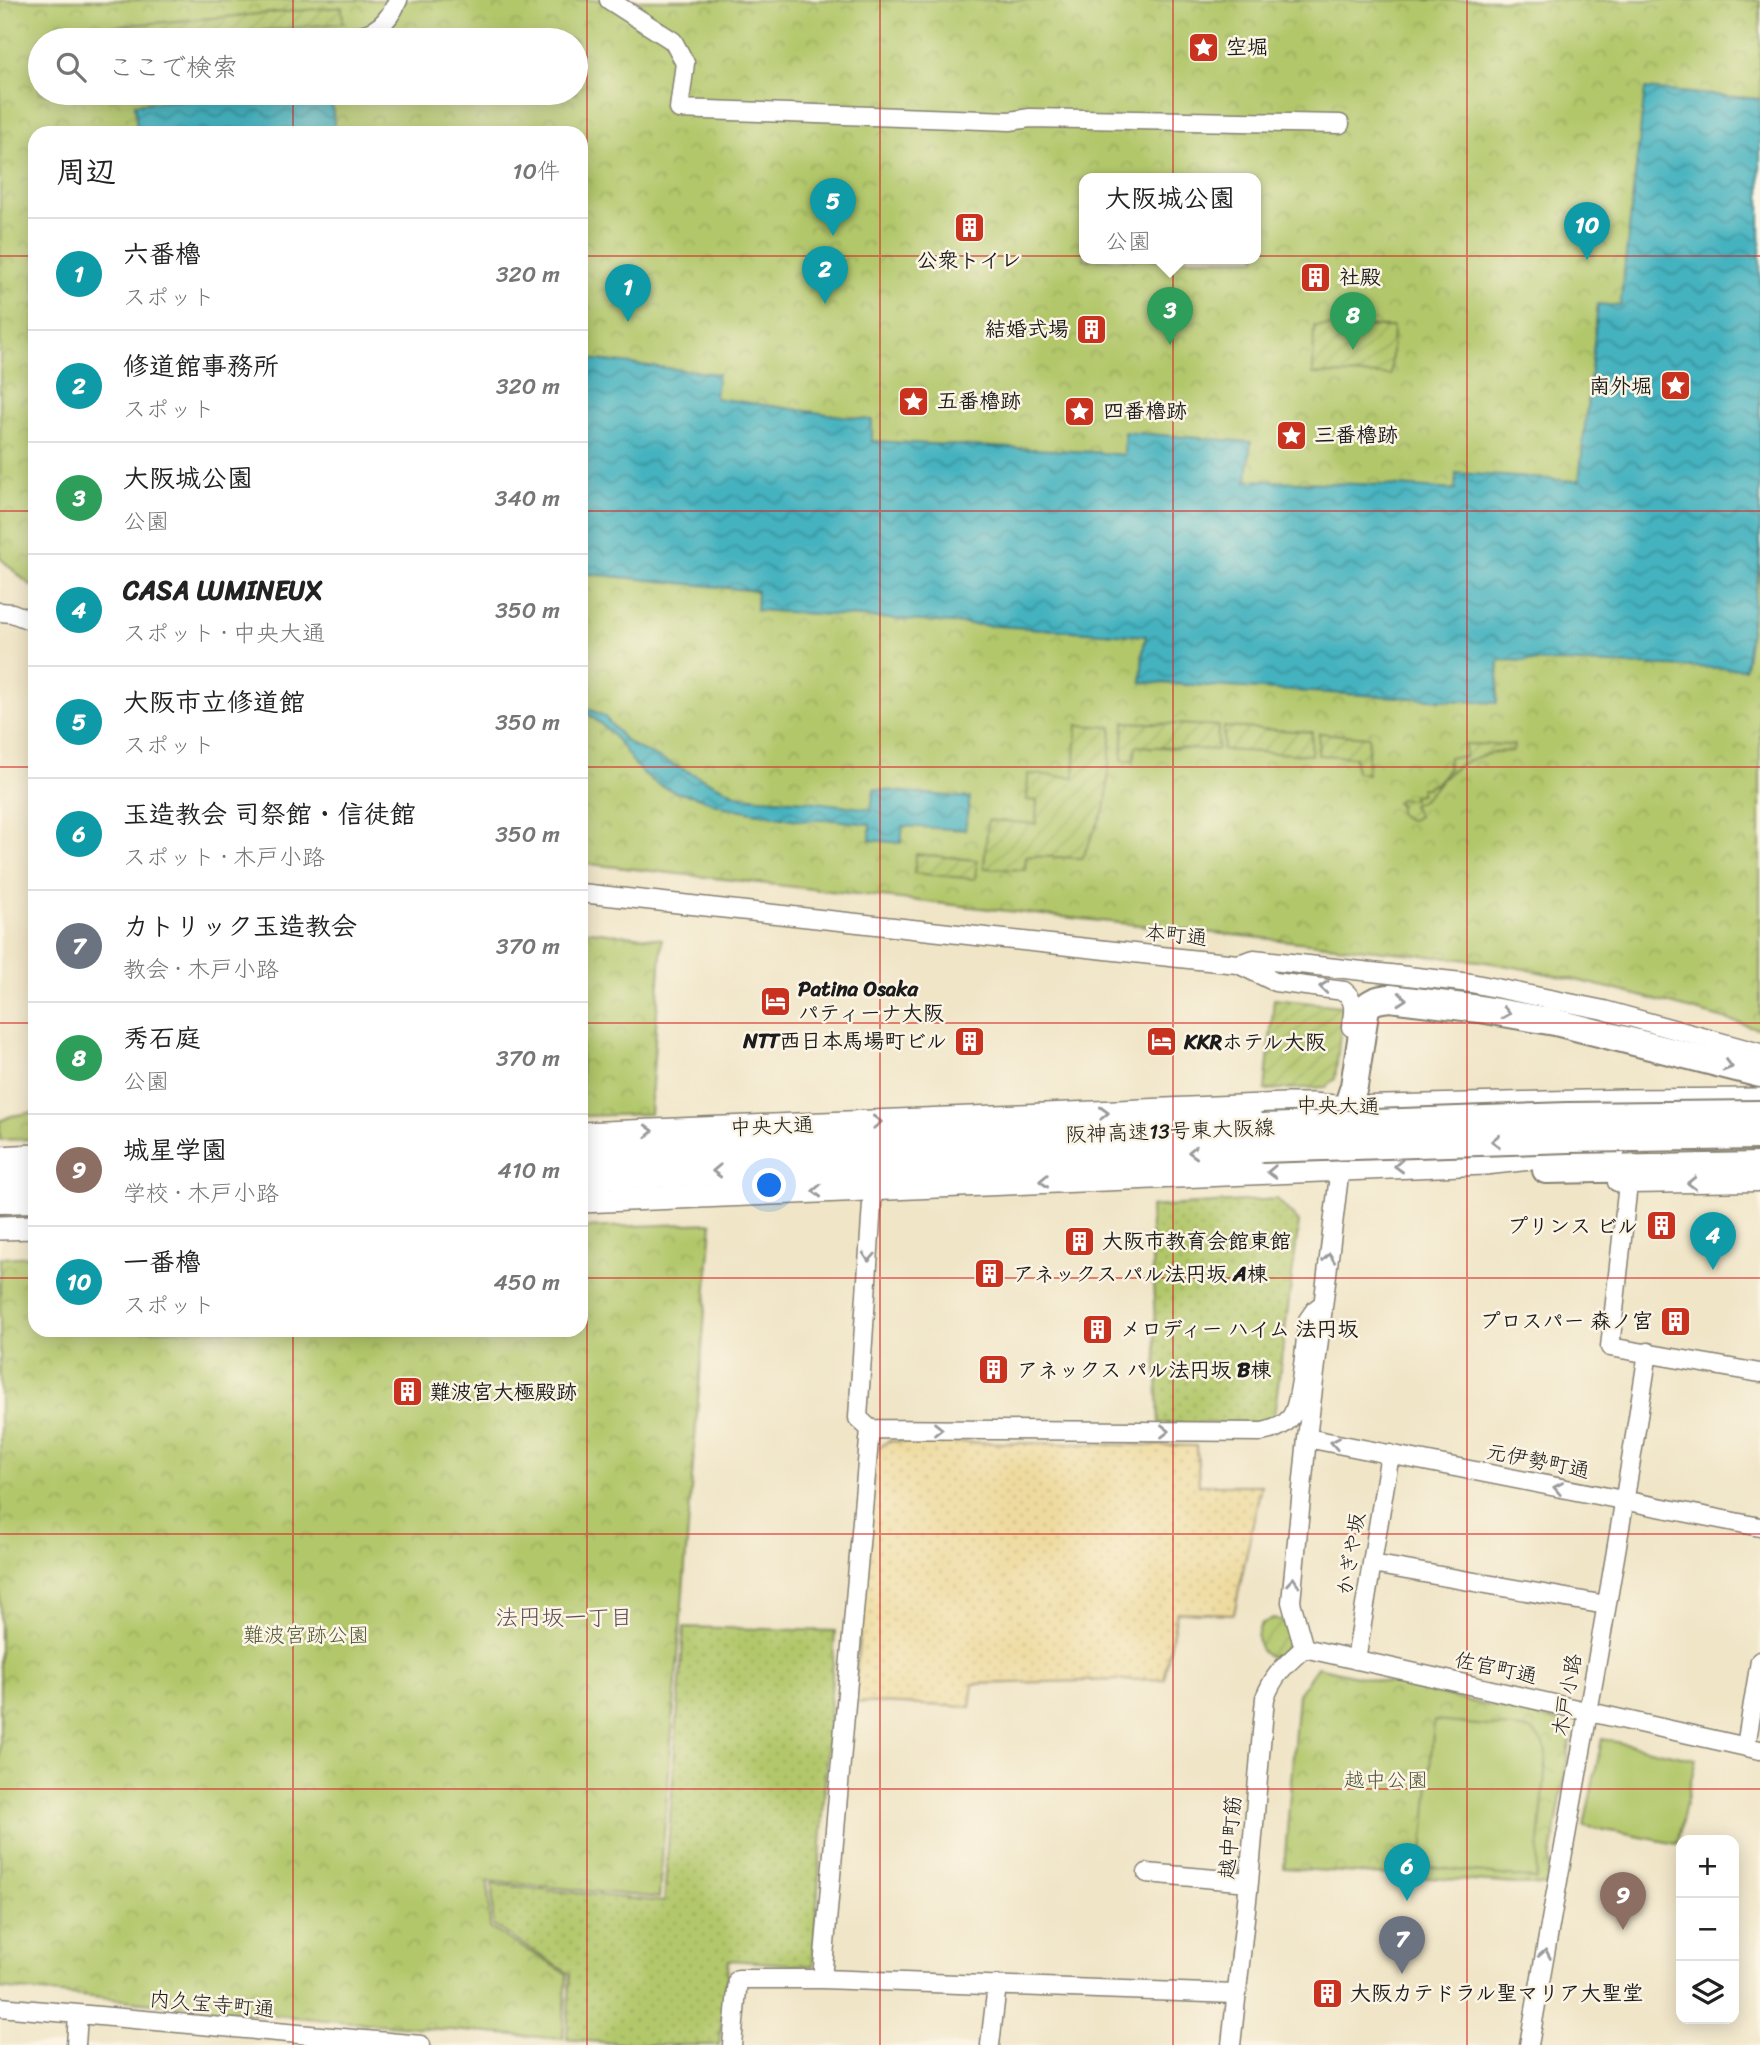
<!DOCTYPE html>
<html lang="ja">
<head>
<meta charset="utf-8">
<style>
  :root { --surface:#fff; --page:#f2f2f2; --text:#222; --muted:#767676; --line:#e0e0e0; --accent:#111827 }
  body { margin:0; font-family:Sriracha,"Klee One",sans-serif; background:var(--page); color:var(--text) }
  .controls { position:absolute; right:21px; bottom:21px; display:grid; overflow:hidden; border-radius:14px; box-shadow:0 4px 18px #0003 }
  .controls button { width:63px; height:63px; display:grid; place-items:center; padding:0; border:0; border-bottom:2px solid var(--line); background:var(--surface); color:var(--text); font:35px sans-serif }
  .you { position:absolute; left:770px; top:1186px; width:24px; height:24px; margin:-18px; border:5px solid #fff; border-radius:50%; background:#1a73e8; box-shadow:0 0 0 10px #1a73e833 }
  .badge { display:grid; place-items:center; width:46px; height:46px; border-radius:50%; background:var(--accent); color:#fff; font-size:23px; font-weight:700 }
  .pin { position:absolute; translate:-50% -58px; filter:drop-shadow(0 2px 4px #0008) }
  .pin::after { content:''; position:absolute; top:37px; width:24px; height:21px; background:inherit; clip-path:polygon(0 0,100% 0,50% 100%) }
  .popup { position:absolute; left:1079px; top:173px; width:182px; height:91px; box-sizing:border-box; display:grid; place-content:center; border-radius:14px; background:var(--surface); filter:drop-shadow(0 2px 5px #0005); font-size:23px; white-space:nowrap; color:var(--muted) }
  .popup b { font-size:26px; color:var(--text) }
  .popup::after { content:''; position:absolute; left:50%; top:100%; margin-left:-14px; border:14px solid transparent; border-top-color:var(--surface) }
  .list { margin:0; padding:0; list-style:none }
  h2 { display:flex; justify-content:space-between; align-items:center; height:91px; margin:0; padding:0 28px; font-size:30px }
  h2 small { font-size:23px; font-weight:400; color:var(--muted) }
  .list li { display:grid; grid-template-columns:46px 1fr auto; gap:21px; align-items:center; box-sizing:border-box; height:112px; padding:0 28px; border-top:2px solid var(--line) }
  .list b { display:block; font-size:26px; white-space:nowrap }
  .list p { margin:0; font-size:23px; white-space:nowrap; color:var(--muted) }
  .list em { font-size:23px; font-style:normal; color:var(--muted) }
  .icon { flex:none; width:38px; height:38px; fill:none; stroke:currentColor; stroke-width:2; stroke-linecap:round; stroke-linejoin:round }
  .map { position:relative; flex:none; width:1760px; height:2045px; overflow:hidden }
  .search { position:absolute; background:var(--surface); box-shadow:0 4px 18px #0003; left:28px; top:28px; width:560px; height:77px; display:flex; align-items:center; gap:18px; box-sizing:border-box; padding:0 24px; border-radius:38px; color:var(--muted); font-size:26px }
  .panel { position:absolute; background:var(--surface); box-shadow:0 4px 18px #0003; left:28px; top:126px; width:560px; height:1211px; border-radius:21px }
  .map>svg:first-child { display:block }
</style>
</head>
<body>
<div class="map">
<svg width="1760" height="2045" viewBox="0 0 1760 2045">
  <defs>
    <pattern id="grass-dots" width="8" height="8" patternUnits="userSpaceOnUse" patternTransform="scale(1.75)"><rect width="8" height="8" fill="#b2c76b"/><path d="M2 2h.1M6 6h.1" fill="none" stroke="#98aa5c" stroke-width="1.8" stroke-linecap="round"/></pattern>
    <pattern id="sand-dots" width="8" height="8" patternUnits="userSpaceOnUse" patternTransform="scale(1.75)"><rect width="8" height="8" fill="#eeda9e"/><path d="M2 2h.1M6 6h.1" fill="none" stroke="#ccba88" stroke-width="1.8" stroke-linecap="round"/></pattern>
    <pattern id="park-crowns" width="20" height="18" patternUnits="userSpaceOnUse" patternTransform="scale(1.75)"><rect width="20" height="18" fill="#b2c76b"/><path d="M2 6a3 3 0 1 1 6 0M12 15a3 3 0 1 1 6 0" fill="none" stroke="#98aa5c"/></pattern>
    <pattern id="garden-furrows" width="10" height="10" patternUnits="userSpaceOnUse" patternTransform="scale(1.75)"><rect width="10" height="10" fill="#b2c76b"/><path d="M-1 1l2-2M0 10L10 0M9 11l2-2" fill="none" stroke="#98aa5c"/></pattern>
    <pattern id="water-waves" width="16" height="10" patternUnits="userSpaceOnUse" patternTransform="scale(1.75)"><rect width="16" height="10" fill="#44b2bf"/><path d="M0 5q4-4 8 0t8 0" fill="none" stroke="#38909a"/></pattern>
  </defs>
  <rect width="100%" height="100%" fill="#fcf5e5"/>
  <filter id="ink" filterUnits="userSpaceOnUse"><feTurbulence type="fractalNoise" baseFrequency=".0143" numOctaves="2"/><feDisplacementMap in="SourceGraphic" scale="14" xChannelSelector="R" yChannelSelector="G"/><feConvolveMatrix kernelMatrix="1 2 1 2 8 2 1 2 1" color-interpolation-filters="sRGB"/></filter>
  <filter id="wash" filterUnits="userSpaceOnUse"><feTurbulence type="fractalNoise" baseFrequency=".00686" numOctaves="4" result="noise"/><feDisplacementMap in="SourceGraphic" scale="28" xChannelSelector="R" yChannelSelector="G"/><feGaussianBlur stdDeviation="1.57" result="paint"/><feColorMatrix in="noise" values="0 0 0 0 0 0 0 0 0 0 0 0 0 0 0 0 0 1.4 0 .05"/><feComposite in="paint" operator="in"/></filter>
  <g filter="url(#wash)">
    <rect width="100%" height="100%" fill="#f0e5c7"/>
    <path fill="url(#grass-dots)" stroke="#677244" stroke-width="2" d="M 1277,1199 L 1299,1222 L 1274,1416 L 1259,1423 L 1159,1423 L 1150,1207 Z
      M 684,1627 L 835,1631 L 813,1966 L 729,1960 L 719,2045 L 635,2045 L 567,2039 L 570,1974 L 493,1926 L 492,1884 L 664,1902 Z"/>
    <path fill="url(#sand-dots)" stroke="#857b5d" stroke-width="2" d="M 888,1441 L 1197,1446 L 1199,1485 L 1261,1485 L 1234,1614 L 1177,1612 L 1164,1679 L 973,1684 L 970,1707 L 854,1702 L 875,1450 Z"/>
    <path fill="url(#park-crowns)" stroke="#677244" stroke-width="2" fill-rule="evenodd" d="M 0,0 L 1760,0 L 1760,1029 C 1667,1003 1575,976 1479,961 L 1025,913 L 581,863 L 581,133 L 35,133 L 35,588 L 24,580 L 0,558 ZM 40,40 L 576,40 L 576,93 L 40,93 ZM 1084,179 L 1256,179 L 1256,259 L 1084,259 Z
      M 581,930 L 662,939 L 650,1114 L 581,1116 Z
      M 35,1112 L 35,1139 L 0,1140 L 0,1121 L 11,1116 Z
      M 712,1223 L 659,1898 L 488,1881 L 490,1928 L 567,1974 L 563,2039 L 326,2020 L 0,1988 L 0,1258 L 35,1256 L 35,1330 L 581,1330 L 581,1228 Z
      M 1317,1667 L 1561,1722 L 1571,1738 L 1546,1886 L 1284,1868 L 1298,1694 Z"/>
    <path fill="url(#garden-furrows)" stroke="#677244" stroke-width="2" d="M 342,7 L 343,23 L 164,40 L 107,40 L 106,27 Z
      M 1314,326 L 1393,327 L 1391,375 L 1313,374 Z
      M 1124,722 L 1218,726 L 1217,750 L 1136,746 L 1134,761 L 1122,760 Z
      M 1077,725 L 1112,727 L 1106,806 L 1082,858 L 1026,856 L 1025,870 L 984,868 L 988,820 L 1036,824 L 1037,801 L 1027,800 L 1028,774 L 1074,777 Z
      M 1224,727 L 1312,732 L 1311,755 L 1223,750 Z
      M 1319,733 L 1369,737 L 1367,774 L 1356,772 L 1355,757 L 1318,755 Z
      M 1465,744 L 1514,745 L 1513,751 C 1487,752 1460,760 1441,780 C 1431,790 1426,801 1412,805 L 1418,816 L 1412,820 L 1406,819 L 1399,814 L 1399,804 L 1396,802 L 1400,799 L 1413,800 L 1413,795 L 1420,794 L 1421,788 L 1427,788 L 1428,785 L 1435,784 L 1448,769 L 1449,757 L 1465,757 Z
      M 916,854 L 977,860 L 975,879 L 914,873 Z
      M 1274,999 L 1341,1006 L 1343,1008 L 1335,1079 L 1326,1087 L 1265,1090 Z
      M 1273,1618 L 1285,1621 C 1290,1634 1289,1646 1280,1656 C 1259,1661 1253,1640 1261,1624 Z"/>
    <path fill="#b2c76b" stroke="#677244" stroke-width="2" d="M 1434,1721 L 1533,1730 L 1547,1751 L 1536,1879 L 1422,1866 Z
      M 1602,1739 L 1696,1759 L 1677,1844 L 1584,1826 Z"/>
    <path fill="url(#water-waves)" stroke="#30676e" stroke-width="2" d="M 1645,89 L 1760,99 L 1760,561 L 1745,669 L 1499,660 L 1497,703 L 1141,682 L 1143,650 L 1146,636 L 756,610 L 757,591 L 581,573 L 581,358 L 718,374 L 715,398 L 872,420 L 872,441 L 1093,452 L 1124,455 L 1124,432 L 1251,442 L 1247,480 L 1385,485 L 1455,490 L 1456,473 L 1579,481 L 1598,304 L 1620,306 Z
      M 255,93 L 331,93 L 335,133 L 137,133 L 135,104 Z
      M 581,705 L 604,716 L 624,739 L 635,747 L 738,795 L 760,798 L 808,801 L 871,809 L 874,789 L 970,798 L 965,830 L 903,826 L 901,843 L 870,840 L 870,824 L 821,819 L 803,821 L 725,807 L 694,796 L 678,793 L 657,784 L 640,771 L 620,744 L 608,730 L 587,713 L 581,711 Z"/>
  </g>
  <g filter="url(#ink)">
    <g fill="none" stroke-linecap="round" stroke-linejoin="round">
      <defs>
        <path id="minor" d="M 609,0 L 673,41 L 685,63 L 679,109 L 1010,121 L 1030,118 L 1340,124
          M 352,36 C 376,35 389,21 398,0
          M 300,40 L 341,37
          M 0,612 L 12,613 L 35,622
          M 581,893 L 1198,960 L 1238,964 L 1254,959 L 1471,983 L 1604,1010 L 1760,1053
          M 1238,964 L 1275,982 L 1344,991 C 1357,1001 1353,1013 1351,1027
          M 1617,1182 L 1628,1184 L 1760,1182
          M 1628,1184 L 1610,1347 L 1760,1373
          M 873,1188 L 858,1418 L 870,1429 L 1262,1432 C 1273,1430 1284,1426 1291,1417 C 1302,1402 1305,1341 1308,1320 L 1315,1310 L 1323,1304
          M 1307,1438 L 1760,1527
          M 1372,1564 L 1606,1605
          M 1304,1648 L 1291,1602 L 1307,1438 L 1341,1159
          M 1304,1648 L 1760,1750
          M 1356,1660 L 1390,1454
          M 1746,1746 L 1760,1661
          M 1147,1873 L 1249,1882
          M 822,1979 L 870,1429
          M 0,2007 L 421,2045
          M 76,2045 L 78,2015
          M 732,2045 L 738,1979 L 822,1979 L 1235,1994
          M 990,2045 L 997,1985
          M 1231,2045 L 1249,1882 L 1265,1698 C 1274,1674 1285,1665 1304,1648
          M 1529,2045 C 1569,1814 1613,1584 1648,1352"/>
        <path id="major" d="M 581,1134 L 1285,1105 L 1312,1105 L 1347,1108 L 1625,1101 L 1760,1100
          M 0,1158 L 35,1156
          M 581,1201 L 1485,1163 L 1614,1149
          M 0,1228 L 35,1227"/>
        <path id="highway" d="M 1347,1108 L 1354,1086 L 1366,1007 C 1373,1000 1380,999 1390,998 L 1480,1009 L 1555,1022 L 1760,1074
          M 581,1155 L 1261,1127
          M 1546,1170 L 1760,1166
          M 581,1177 L 1261,1149
          M 0,1179 L 35,1177
          M 0,1200 L 35,1199"/>
      </defs>
      <use href="#minor" stroke="#868072" stroke-width="21"/>
      <use href="#major" stroke="#868072" stroke-width="26"/>
      <use href="#highway" stroke="#868072" stroke-width="30"/>
      <use href="#minor" stroke="#fff" stroke-width="18"/>
      <use href="#major" stroke="#fff" stroke-width="23"/>
      <use href="#highway" stroke="#fff" stroke-width="26"/>
      <defs>
        <path id="highway-bridge" d="M 1261,1127 L 1568,1116 L 1760,1114
          M 1261,1149 L 1569,1139 L 1760,1136"/>
      </defs>
      <use href="#highway-bridge" stroke="#868072" stroke-width="30" stroke-linecap="butt"/>
      <use href="#highway-bridge" stroke="#fff" stroke-width="26"/>
    </g>
    <defs><path id="oneway-chevron" d="M-2-3.5L2.5 0L-2 3.5" fill="none" stroke-width="1.6" stroke-linecap="round" stroke-linejoin="round" transform="scale(1.75)"/></defs>
    <g stroke="#999">
      <use href="#oneway-chevron" transform="translate(1324 987) rotate(-174)"/>
      <use href="#oneway-chevron" transform="translate(1402 999) rotate(5)"/>
      <use href="#oneway-chevron" transform="translate(1506 1013) rotate(9)"/>
      <use href="#oneway-chevron" transform="translate(1728 1066) rotate(15)"/>
      <use href="#oneway-chevron" transform="translate(1104 1113) rotate(-2)"/>
      <use href="#oneway-chevron" transform="translate(877 1122) rotate(-2)"/>
      <use href="#oneway-chevron" transform="translate(649 1131) rotate(-2)"/>
      <use href="#oneway-chevron" transform="translate(1496 1141) rotate(178)"/>
      <use href="#oneway-chevron" transform="translate(1193 1152) rotate(178)"/>
      <use href="#oneway-chevron" transform="translate(1399 1166) rotate(178)"/>
      <use href="#oneway-chevron" transform="translate(717 1171) rotate(178)"/>
      <use href="#oneway-chevron" transform="translate(1272 1172) rotate(178)"/>
      <use href="#oneway-chevron" transform="translate(1044 1181) rotate(178)"/>
      <use href="#oneway-chevron" transform="translate(1692 1183) rotate(179)"/>
      <use href="#oneway-chevron" transform="translate(817 1191) rotate(178)"/>
      <use href="#oneway-chevron" transform="translate(869 1257) rotate(94)"/>
      <use href="#oneway-chevron" transform="translate(1329 1258) rotate(-83)"/>
      <use href="#oneway-chevron" transform="translate(938 1429)"/>
      <use href="#oneway-chevron" transform="translate(1165 1431)"/>
      <use href="#oneway-chevron" transform="translate(1335 1443) rotate(-169)"/>
      <use href="#oneway-chevron" transform="translate(1558 1488) rotate(-169)"/>
      <use href="#oneway-chevron" transform="translate(1293 1582) rotate(-85)"/>
      <use href="#oneway-chevron" transform="translate(1545 1954) rotate(-80)"/>
    </g>
  </g>
  <path fill="none" stroke="#d62828" stroke-width="2" stroke-opacity="0.55" d="M 293,0 L 293,40M 587,0 L 587,2045M 880,0 L 880,2045M 1173,0 L 1173,2045M 1467,0 L 1467,2045M 293,93 L 293,133M 0,256 L 35,256M 581,256 L 1760,256M 0,511 L 35,511M 581,511 L 1760,511M 0,767 L 35,767M 581,767 L 1760,767M 0,1023 L 35,1023M 581,1023 L 1760,1023M 0,1278 L 35,1278M 581,1278 L 1760,1278M 293,1330 L 293,2045M 0,1534 L 1760,1534M 0,1789 L 1760,1789"/>
  <defs>
    <symbol id="sight-square" viewBox="-11 -11 22 22"><rect x="-9" y="-9" width="18" height="18" rx="4" fill="#c8321e" stroke="#fcf5e5"/><path d="M0-6L1.8-2.2L6-1.7L2.9 1.2L3.7 5.4L0 3.3L-3.7 5.4L-2.9 1.2L-6-1.7L-1.8-2.2Z" fill="#fff"/></symbol>
    <symbol id="building-square" viewBox="-11 -11 22 22"><rect x="-9" y="-9" width="18" height="18" rx="4" fill="#c8321e" stroke="#fcf5e5"/><path d="M-4-6H4V6H1V3H-1V6H-4ZM-2.5-4.3h1.7v1.8h-1.7ZM.8-4.3h1.7v1.8H.8ZM-2.5-1h1.7V.8h-1.7ZM.8-1h1.7V.8H.8Z" fill="#fff"/></symbol>
    <symbol id="hotel-square" viewBox="-11 -11 22 22"><rect x="-9" y="-9" width="18" height="18" rx="4" fill="#c8321e" stroke="#fcf5e5"/><path d="M-6-4.5h1.5V1H6V5H4.5V3h-9V5H-6ZM-4 0a1.8 1.8 0 1 1 3.6 0ZM.5 0V-2.5h3Q6-2.5 6 0Z" fill="#fff"/></symbol>
  </defs>
  <g fill-rule="evenodd">
    <use href="#sight-square" x="1186" y="30" width="35" height="35"/>
    <use href="#building-square" x="952" y="210" width="35" height="35"/>
    <use href="#building-square" x="1298" y="260" width="35" height="35"/>
    <use href="#building-square" x="1074" y="312" width="35" height="35"/>
    <use href="#sight-square" x="1658" y="368" width="35" height="35"/>
    <use href="#sight-square" x="896" y="384" width="35" height="35"/>
    <use href="#sight-square" x="1062" y="394" width="35" height="35"/>
    <use href="#sight-square" x="1274" y="418" width="35" height="35"/>
    <use href="#hotel-square" x="758" y="984" width="35" height="35"/>
    <use href="#building-square" x="952" y="1024" width="35" height="35"/>
    <use href="#hotel-square" x="1144" y="1024" width="35" height="35"/>
    <use href="#building-square" x="1644" y="1208" width="35" height="35"/>
    <use href="#building-square" x="1062" y="1224" width="35" height="35"/>
    <use href="#building-square" x="972" y="1256" width="35" height="35"/>
    <use href="#building-square" x="1658" y="1304" width="35" height="35"/>
    <use href="#building-square" x="1080" y="1312" width="35" height="35"/>
    <use href="#building-square" x="976" y="1352" width="35" height="35"/>
    <use href="#building-square" x="390" y="1374" width="35" height="35"/>
    <use href="#building-square" x="1310" y="1976" width="35" height="35"/>
  </g>
  <g text-anchor="middle" dominant-baseline="central" stroke-width="5" stroke-linejoin="round" paint-order="stroke">
    <g font-size="21" font-weight="bold" fill="#1c1c1c" stroke="#fcf5e5" text-anchor="start">
      <text x="1226" y="47">空堀</text>
      <text x="969" y="260" text-anchor="middle">公衆トイレ</text>
      <text x="1339" y="277">社殿</text>
      <text x="1069" y="329" text-anchor="end">結婚式場</text>
      <text x="1652" y="386" text-anchor="end">南外堀</text>
      <text x="937" y="401">五番櫓跡</text>
      <text x="1103" y="411">四番櫓跡</text>
      <text x="1314" y="435">三番櫓跡</text>
      <text x="798" y="989">Patina Osaka<tspan x="798" dy="24">パティーナ大阪</tspan></text>
      <text x="947" y="1041" text-anchor="end">NTT西日本馬場町ビル</text>
      <text x="1184" y="1042">KKRホテル大阪</text>
      <text x="1638" y="1226" text-anchor="end">プリンス ビル</text>
      <text x="1102" y="1241">大阪市教育会館東館</text>
      <text x="1013" y="1274">アネックス パル法円坂 A棟</text>
      <text x="1653" y="1321" text-anchor="end">プロスパー 森ノ宮</text>
      <text x="1120" y="1329">メロディー ハイム 法円坂</text>
      <text x="1017" y="1370">アネックス パル法円坂 B棟</text>
      <text x="430" y="1392">難波宮大極殿跡</text>
      <text x="1350" y="1993">大阪カテドラル聖マリア大聖堂</text>
    </g>
    <g font-size="21" fill="#1c1c1c" stroke="#fcf5e5">
      <text transform="translate(1176 935) rotate(6)">本町通</text>
      <text transform="translate(1338 1106) rotate(1)">中央大通</text>
      <text transform="translate(772 1126) rotate(-2)">中央大通</text>
      <text transform="translate(1170 1131) rotate(-2)">阪神高速13号東大阪線</text>
      <text transform="translate(1538 1461) rotate(11)">元伊勢町通</text>
      <text transform="translate(1351 1554) rotate(-81)">かぎや坂</text>
      <text transform="translate(1496 1668) rotate(12)">佐官町通</text>
      <text transform="translate(1567 1695) rotate(-80)">木戸小路</text>
      <text transform="translate(1230 1837) rotate(-85)">越中町筋</text>
      <text transform="translate(212 2004) rotate(5)">内久宝寺町通</text>
    </g>
    <g font-size="21" fill="#505838" stroke="#fcf5e5">
      <text x="306" y="1635">難波宮跡公園</text>
      <text x="1386" y="1780">越中公園</text>
    </g>
    <g font-size="23" fill="#604e59" stroke="#fcf5e5">
      <text x="564" y="1617">法円坂一丁目</text>
    </g>
  </g>
</svg>
<div class="controls">
<button>+</button>
<button>−</button>
<button><svg class="icon" aria-label="layers" viewBox="0 0 24 24"><path d="M12 4l9 5-9 5-9-5zM3 14l9 5 9-5"/></svg></button>
</div>
<div class="you"></div>
<div class="pin badge" style="left:628px;top:322px;background:#0f9aa8">1</div>
<div class="pin badge" style="left:825px;top:304px;background:#0f9aa8">2</div>
<div class="pin badge" style="left:1170px;top:345px;background:#2e9e5b">3</div>
<div class="popup"><b>大阪城公園</b>公園</div>
<div class="pin badge" style="left:1713px;top:1270px;background:#0f9aa8">4</div>
<div class="pin badge" style="left:833px;top:236px;background:#0f9aa8">5</div>
<div class="pin badge" style="left:1407px;top:1901px;background:#0f9aa8">6</div>
<div class="pin badge" style="left:1402px;top:1974px;background:#6b7280">7</div>
<div class="pin badge" style="left:1353px;top:350px;background:#2e9e5b">8</div>
<div class="pin badge" style="left:1623px;top:1930px;background:#8d6e63">9</div>
<div class="pin badge" style="left:1587px;top:260px;background:#0f9aa8">10</div>
<div class="search"><svg class="icon" aria-label="search" viewBox="0 0 24 24"><circle cx="10" cy="10" r="6"/><path d="M15 15l6 6"/></svg>ここで検索</div>
<section class="panel">
<h2>周辺<small>10件</small></h2>
<ul class="list">
<li><span class="badge" style="background:#0f9aa8">1</span><div><b>六番櫓</b><p>スポット</p></div><em>320 m</em></li>
<li><span class="badge" style="background:#0f9aa8">2</span><div><b>修道館事務所</b><p>スポット</p></div><em>320 m</em></li>
<li><span class="badge" style="background:#2e9e5b">3</span><div><b>大阪城公園</b><p>公園</p></div><em>340 m</em></li>
<li><span class="badge" style="background:#0f9aa8">4</span><div><b>CASA LUMINEUX</b><p>スポット · 中央大通</p></div><em>350 m</em></li>
<li><span class="badge" style="background:#0f9aa8">5</span><div><b>大阪市立修道館</b><p>スポット</p></div><em>350 m</em></li>
<li><span class="badge" style="background:#0f9aa8">6</span><div><b>玉造教会 司祭館・信徒館</b><p>スポット · 木戸小路</p></div><em>350 m</em></li>
<li><span class="badge" style="background:#6b7280">7</span><div><b>カトリック玉造教会</b><p>教会 · 木戸小路</p></div><em>370 m</em></li>
<li><span class="badge" style="background:#2e9e5b">8</span><div><b>秀石庭</b><p>公園</p></div><em>370 m</em></li>
<li><span class="badge" style="background:#8d6e63">9</span><div><b>城星学園</b><p>学校 · 木戸小路</p></div><em>410 m</em></li>
<li><span class="badge" style="background:#0f9aa8">10</span><div><b>一番櫓</b><p>スポット</p></div><em>450 m</em></li>
</ul>
</section>
</div>
</body>
</html>
